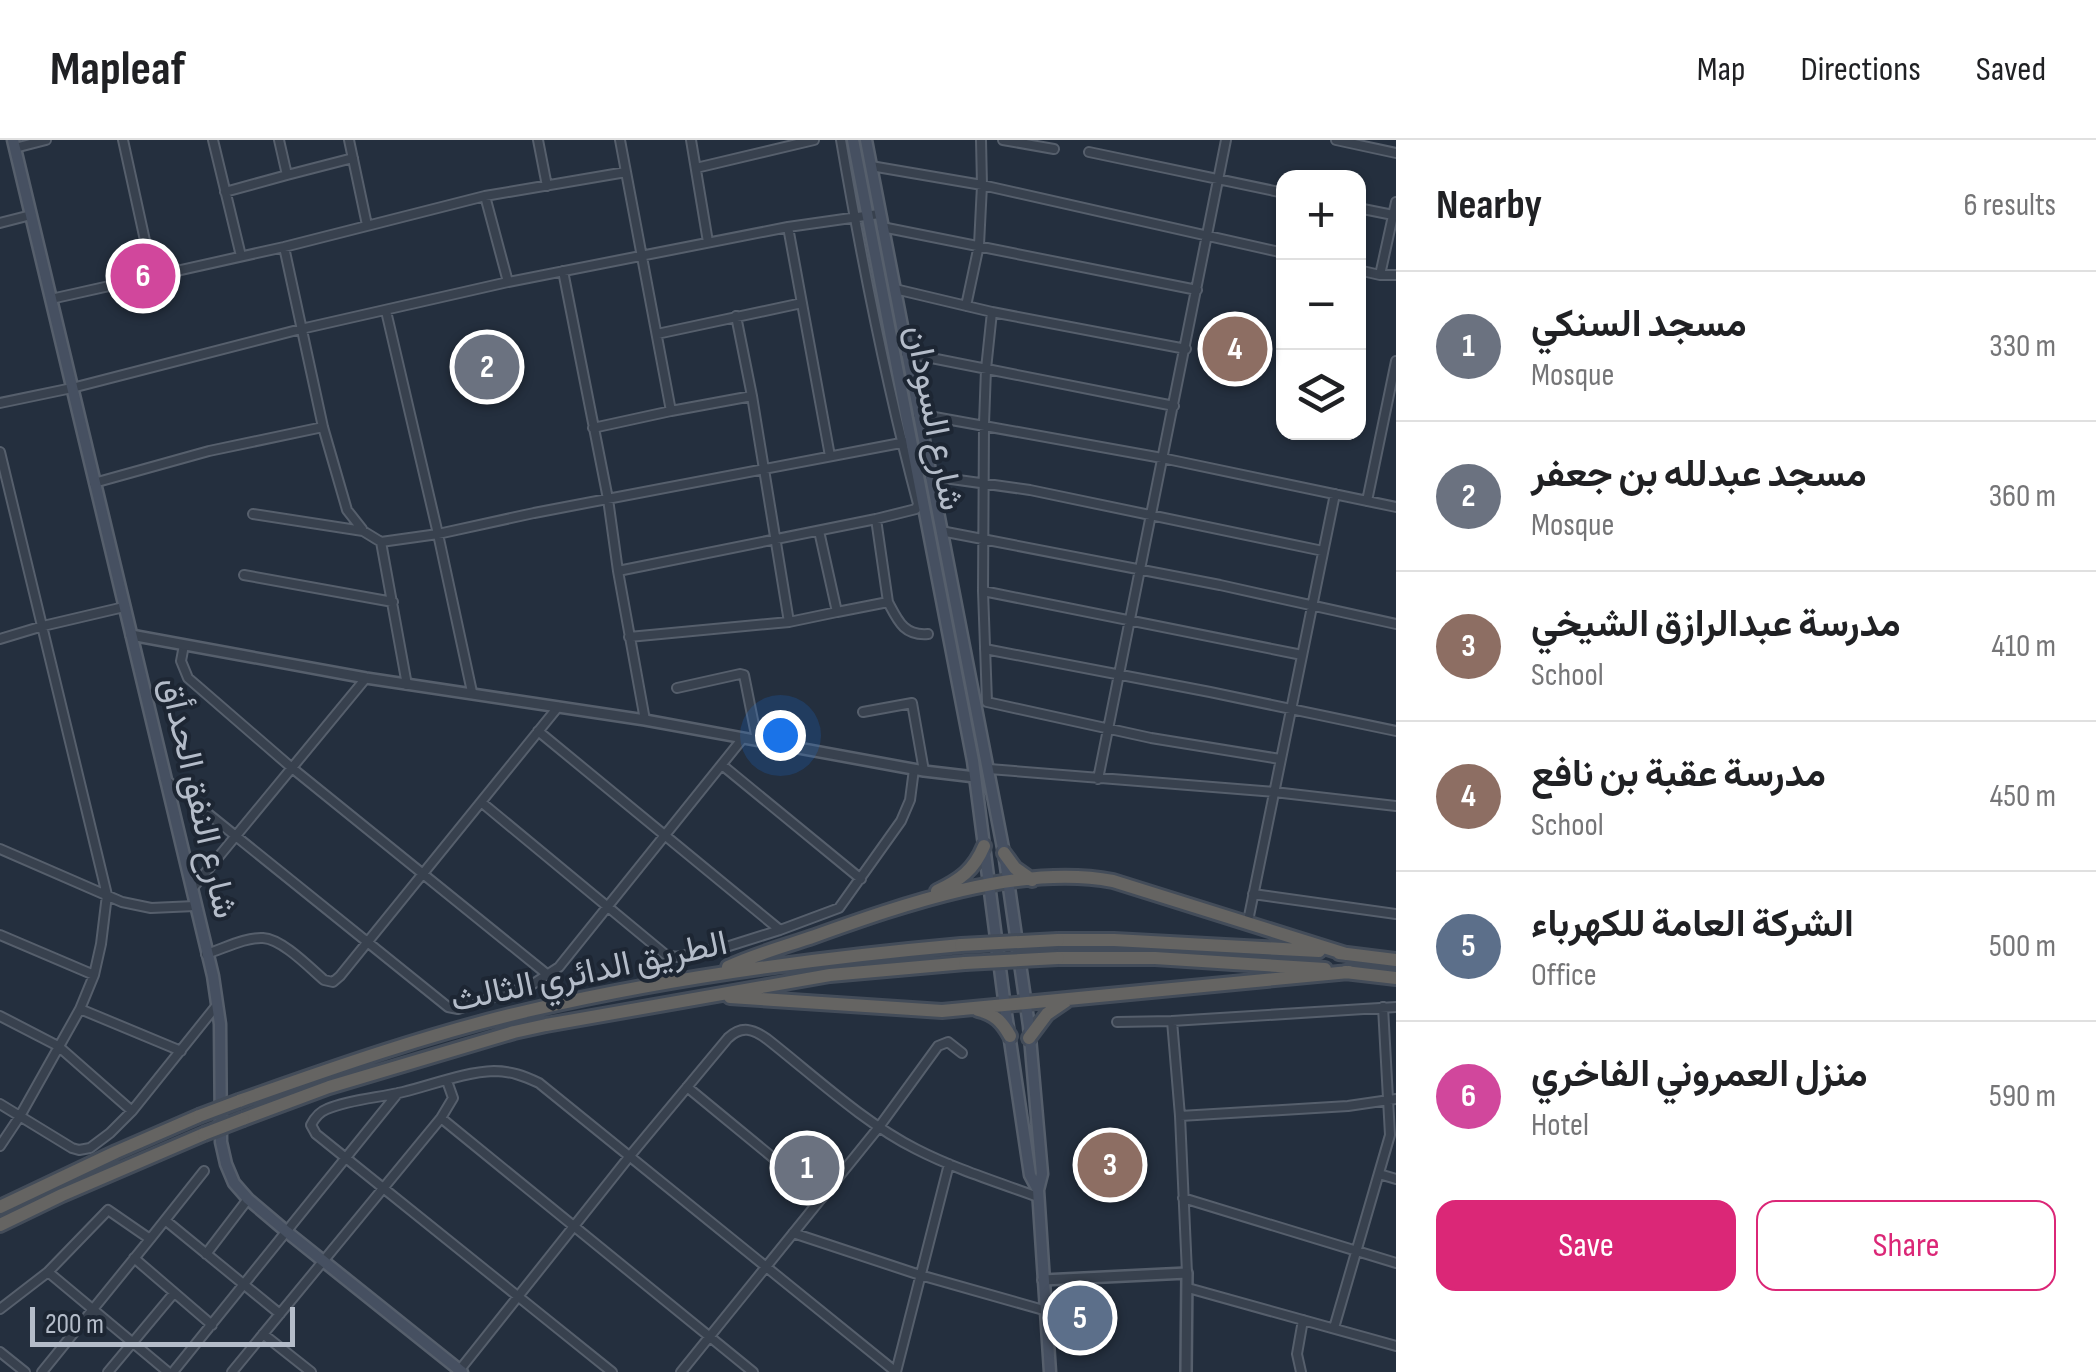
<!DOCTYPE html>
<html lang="en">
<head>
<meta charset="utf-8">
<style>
  :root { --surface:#fff; --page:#f6f6f6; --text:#202124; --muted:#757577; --line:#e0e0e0; --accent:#db2777 }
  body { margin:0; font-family:"Sofia Sans Condensed",Vazirmatn,sans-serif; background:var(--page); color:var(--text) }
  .controls { position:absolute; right:30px; top:30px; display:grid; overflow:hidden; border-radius:20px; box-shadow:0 2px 8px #0004 }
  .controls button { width:90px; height:90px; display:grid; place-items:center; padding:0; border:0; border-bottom:2px solid var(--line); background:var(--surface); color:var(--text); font:50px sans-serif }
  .scale { position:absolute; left:30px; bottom:25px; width:265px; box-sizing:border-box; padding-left:10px; border:5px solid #b4bcc9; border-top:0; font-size:28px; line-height:35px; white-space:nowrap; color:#b4bcc9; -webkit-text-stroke:8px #1d2633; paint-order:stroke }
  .you { position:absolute; left:780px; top:595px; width:35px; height:35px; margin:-25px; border:8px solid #fff; border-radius:50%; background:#1a73e8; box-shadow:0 0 0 15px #1a73e833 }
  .badge { display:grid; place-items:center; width:65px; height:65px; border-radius:50%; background:var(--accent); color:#fff; font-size:32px; font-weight:700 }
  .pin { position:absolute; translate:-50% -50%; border:5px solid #fff; box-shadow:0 2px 10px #0006 }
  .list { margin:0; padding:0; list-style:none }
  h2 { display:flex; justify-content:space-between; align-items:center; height:130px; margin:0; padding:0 40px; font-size:42px }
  h2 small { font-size:32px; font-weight:400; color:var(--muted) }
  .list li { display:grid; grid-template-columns:65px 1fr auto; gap:30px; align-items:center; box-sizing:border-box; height:150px; padding:0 40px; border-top:2px solid var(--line) }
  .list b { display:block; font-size:38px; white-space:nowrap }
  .list p { margin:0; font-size:32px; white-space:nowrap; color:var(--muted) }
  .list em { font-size:32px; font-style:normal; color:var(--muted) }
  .actions { display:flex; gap:20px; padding:30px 40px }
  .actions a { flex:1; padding:22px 0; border:2px solid var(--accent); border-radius:20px; text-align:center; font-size:35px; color:var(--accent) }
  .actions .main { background:var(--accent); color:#fff }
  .icon { flex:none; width:55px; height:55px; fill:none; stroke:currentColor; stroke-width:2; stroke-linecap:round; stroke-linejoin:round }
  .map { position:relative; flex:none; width:1396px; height:1232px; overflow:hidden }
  header { display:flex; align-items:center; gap:60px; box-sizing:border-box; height:140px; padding:0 50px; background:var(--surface); border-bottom:2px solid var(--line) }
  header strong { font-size:48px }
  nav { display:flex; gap:55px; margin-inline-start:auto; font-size:35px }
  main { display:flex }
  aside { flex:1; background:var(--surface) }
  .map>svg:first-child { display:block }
</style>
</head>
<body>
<header>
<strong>Mapleaf</strong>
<nav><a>Map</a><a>Directions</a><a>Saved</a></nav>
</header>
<main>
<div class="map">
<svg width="1396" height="1232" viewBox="0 0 1396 1232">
  <rect width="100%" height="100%" fill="#242f3e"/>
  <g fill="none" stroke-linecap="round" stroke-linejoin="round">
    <defs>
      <path id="minor" d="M 123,0 L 153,137
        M 213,0 L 241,116
        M 349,0 L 367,85
        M 538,0 L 547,46
        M 620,0 L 671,271
        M 691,0 L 708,102
        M 1003,0 L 1054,9
        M 1336,0 L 1396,13
        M 15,8 L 46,0
        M 1089,12 L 1284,53
        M 871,26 L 982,45 L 1284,113
        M 696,28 L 814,0
        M 287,35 L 353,18
        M 225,52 L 287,35 L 279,0
        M 485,56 L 508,142
        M 1358,68 L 1393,75
        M 0,83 L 31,75
        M 788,87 L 830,316
        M 882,87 L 1197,150
        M 284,107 L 323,287 L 347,370 L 362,389
        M 1358,130 L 1380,135 L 1396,135
        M 563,131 L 608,359 L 618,431 L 645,580
        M 1380,135 L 1396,62
        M 895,149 L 992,172 L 1186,209
        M 51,159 L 284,107 L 485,56 L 626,32
        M 966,166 L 979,105 L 982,45 L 981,0
        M 386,171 L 438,394 L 472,552
        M 992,172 L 986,229 L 984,284 L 983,451 L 987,562 L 1151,598 L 1280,619
        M 736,176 L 752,256 L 789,482
        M 657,194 L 802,163
        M 906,213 L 1174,266
        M 0,263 L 72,248 L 301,189 L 508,142 L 788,87 L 879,74
        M 918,274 L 1162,318 L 1396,367
        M 593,288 L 671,271 L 752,256
        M 0,312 L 107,755 L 101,804 L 94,835 L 80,869 L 20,976 L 0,1006
        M 930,336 L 1030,350 L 1323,411
        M 94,343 L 209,311 L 323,287
        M 1367,361 L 1396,221
        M 253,374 L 363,391 L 381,402 L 438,394 L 534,373 L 906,302
        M 819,391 L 837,472 L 888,462 L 876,379
        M 941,391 L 1220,445 L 1396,484
        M 381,402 L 407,545
        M 618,431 L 876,379 L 916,369 L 918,364 C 886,244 862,122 841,0
        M 244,435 L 393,462
        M 983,451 L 1302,515
        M 888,462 C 898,481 904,496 928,494
        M 629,497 L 789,482 L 837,472
        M 0,499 L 43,486 L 124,467
        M 184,505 L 181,521 L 188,538 L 292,628 L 548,835
        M 985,509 L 1210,552 L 1396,591
        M 677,548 L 740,534 L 744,535 L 757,600
        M 863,572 L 912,563 L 924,631
        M 538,591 L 780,790
        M 722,625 L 861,739
        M 989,629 L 1274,652 L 1396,666
        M 165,639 L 448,867 L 458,869 L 533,844 L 559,827 L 743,598
        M 1098,639 L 1226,0
        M 481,662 L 666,815 L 676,817 L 726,807 L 780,790 L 839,768 L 901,681 L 910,660 L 914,629
        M 0,709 L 122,762 L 151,768 L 195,766
        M 192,749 L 366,538
        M 1253,754 L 1396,774
        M 1248,781 L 1335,354
        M 0,795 L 94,835
        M 206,814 C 223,809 245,797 263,798 C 282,799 309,827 324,840 L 333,842 L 340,836 L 558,567
        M 80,869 L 181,911
        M 0,876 L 58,906 L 132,971
        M 1172,881 L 1180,976 L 1187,1133
        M 1117,882 L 1172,881 L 1396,867
        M 687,947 L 822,1058
        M 0,964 L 72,1008 L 79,1010 L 90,1008 L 110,993 L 132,971 L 217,865
        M 1180,976 L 1348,966 L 1396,959
        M 441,978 L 753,1232
        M 1379,1034 L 1396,1039
        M 1183,1058 L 1396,1123
        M 165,1080 L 280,1174
        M 793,1093 L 920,1135 L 1047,1171
        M 206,1114 L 248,1059
        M 134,1118 L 212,1185
        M 48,1132 L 108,1070 L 150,1099 L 204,1031
        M 1188,1148 L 1396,1206
        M 0,1169 L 48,1132 L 168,1232
        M 1334,1188 L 1390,995 L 1383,867
        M 263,1194 L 311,1232
        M 0,1212 L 25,1232
        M 42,1232 L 150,1099
        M 108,1232 L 174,1153
        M 173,1232 L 398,953
        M 232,1232 L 441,978 L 453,958 L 447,941
        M 458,1232 L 629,1017 L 728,898 C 742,885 753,889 767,899 C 813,935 864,983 916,1009 C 955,1029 997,1042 1038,1057
        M 612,1232 L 316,994 L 311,985 C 315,977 319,972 327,969 C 351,959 378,958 403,952 C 432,945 464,932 494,931 C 511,931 524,936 539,943 L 896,1232
        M 681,1232 L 879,987 L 938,906 L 948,902 L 962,913
        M 896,1232 L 949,1024
        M 1301,1232 L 1297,1214 L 1303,1180"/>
      <path id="tertiary" d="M 131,495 L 366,538 L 645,580 L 924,631 L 975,637
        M 1043,1140 L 1187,1133 L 1186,1232"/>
      <path id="secondary" d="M 13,0 L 213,836 L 220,884 L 221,1002 L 226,1024 L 234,1043 L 248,1059 L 287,1092 L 462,1232
        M 853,0 L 973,621 L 1005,867 L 1030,1035 L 1038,1050
        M 866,0 L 1004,713 L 1029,886 L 1042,1034 L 1038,1050 L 1050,1232"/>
      <path id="trunk" d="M 1004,713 L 1015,728 L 1032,740
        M 937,751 C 960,740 974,730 984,706
        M 1058,800 L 1114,800 L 1319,811
        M 1339,813 L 1396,820
        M 1058,818 L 1155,818 L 1325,829
        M 728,827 C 756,814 786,806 815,796 C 902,765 1020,723 1113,741 L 1346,814
        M 1345,832 L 1396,838
        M 730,857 L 942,871 L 1349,832
        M 978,870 C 995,874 1002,882 1010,896
        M 1029,898 L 1047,874 L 1066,861
        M 239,961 C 335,927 432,893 531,870 C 673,837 816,818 961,805
        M 243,979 L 329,947 L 514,892 L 546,885 L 830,835 L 965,823
        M 0,1067 L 116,1012 L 199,976
        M 0,1085 L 62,1055 L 204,994"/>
    </defs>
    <use href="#minor" stroke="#565f6c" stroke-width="12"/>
    <use href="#tertiary" stroke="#565f6c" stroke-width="14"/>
    <use href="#secondary" stroke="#565f6c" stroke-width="15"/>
    <use href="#trunk" stroke="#434c59" stroke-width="18"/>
    <use href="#minor" stroke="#38414e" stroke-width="8"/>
    <use href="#tertiary" stroke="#38414e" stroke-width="9"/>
    <use href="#secondary" stroke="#465061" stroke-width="10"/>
    <use href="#trunk" stroke="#656462" stroke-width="12"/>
    <defs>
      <path id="trunk-bridge" d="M 961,805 L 1058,800
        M 965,823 L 1058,818
        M 199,976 L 239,961
        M 204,994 L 243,979"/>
    </defs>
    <use href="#trunk-bridge" stroke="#434c59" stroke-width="18" stroke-linecap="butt"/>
    <use href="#trunk-bridge" stroke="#656462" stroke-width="12"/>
  </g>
  <g text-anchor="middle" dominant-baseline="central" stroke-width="8" stroke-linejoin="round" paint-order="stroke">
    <g font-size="35" fill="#b4bcc9" stroke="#1d2633">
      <text transform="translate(934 278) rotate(79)">شارع السودان</text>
      <text transform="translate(198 658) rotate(77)">شارع النفق الحدأق</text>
      <text transform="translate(589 832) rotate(-12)">الطريق الدائري الثالث</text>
    </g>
  </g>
</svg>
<div class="controls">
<button>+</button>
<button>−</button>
<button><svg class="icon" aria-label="layers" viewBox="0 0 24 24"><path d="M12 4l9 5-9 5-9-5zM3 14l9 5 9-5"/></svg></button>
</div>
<div class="scale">200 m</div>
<div class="you"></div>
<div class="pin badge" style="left:807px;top:1028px;background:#6b7280">1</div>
<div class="pin badge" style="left:487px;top:227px;background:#6b7280">2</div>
<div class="pin badge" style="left:1110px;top:1025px;background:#8d6e63">3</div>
<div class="pin badge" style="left:1235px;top:209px;background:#8d6e63">4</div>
<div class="pin badge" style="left:1080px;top:1178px;background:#5c6f8a">5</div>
<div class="pin badge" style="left:143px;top:136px;background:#d1479c">6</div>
</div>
<aside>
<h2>Nearby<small>6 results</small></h2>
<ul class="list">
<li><span class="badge" style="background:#6b7280">1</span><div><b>مسجد السنكي</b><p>Mosque</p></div><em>330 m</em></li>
<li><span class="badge" style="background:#6b7280">2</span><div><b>مسجد عبدلله بن جعفر</b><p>Mosque</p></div><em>360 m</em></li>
<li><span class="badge" style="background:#8d6e63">3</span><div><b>مدرسة عبدالرازق الشيخي</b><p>School</p></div><em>410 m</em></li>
<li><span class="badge" style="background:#8d6e63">4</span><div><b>مدرسة عقبة بن نافع</b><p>School</p></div><em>450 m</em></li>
<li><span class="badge" style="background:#5c6f8a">5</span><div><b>الشركة العامة للكهرباء</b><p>Office</p></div><em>500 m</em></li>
<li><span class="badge" style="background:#d1479c">6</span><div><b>منزل العمروني الفاخري</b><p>Hotel</p></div><em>590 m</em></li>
</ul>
<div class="actions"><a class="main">Save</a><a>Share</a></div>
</aside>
</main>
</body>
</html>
